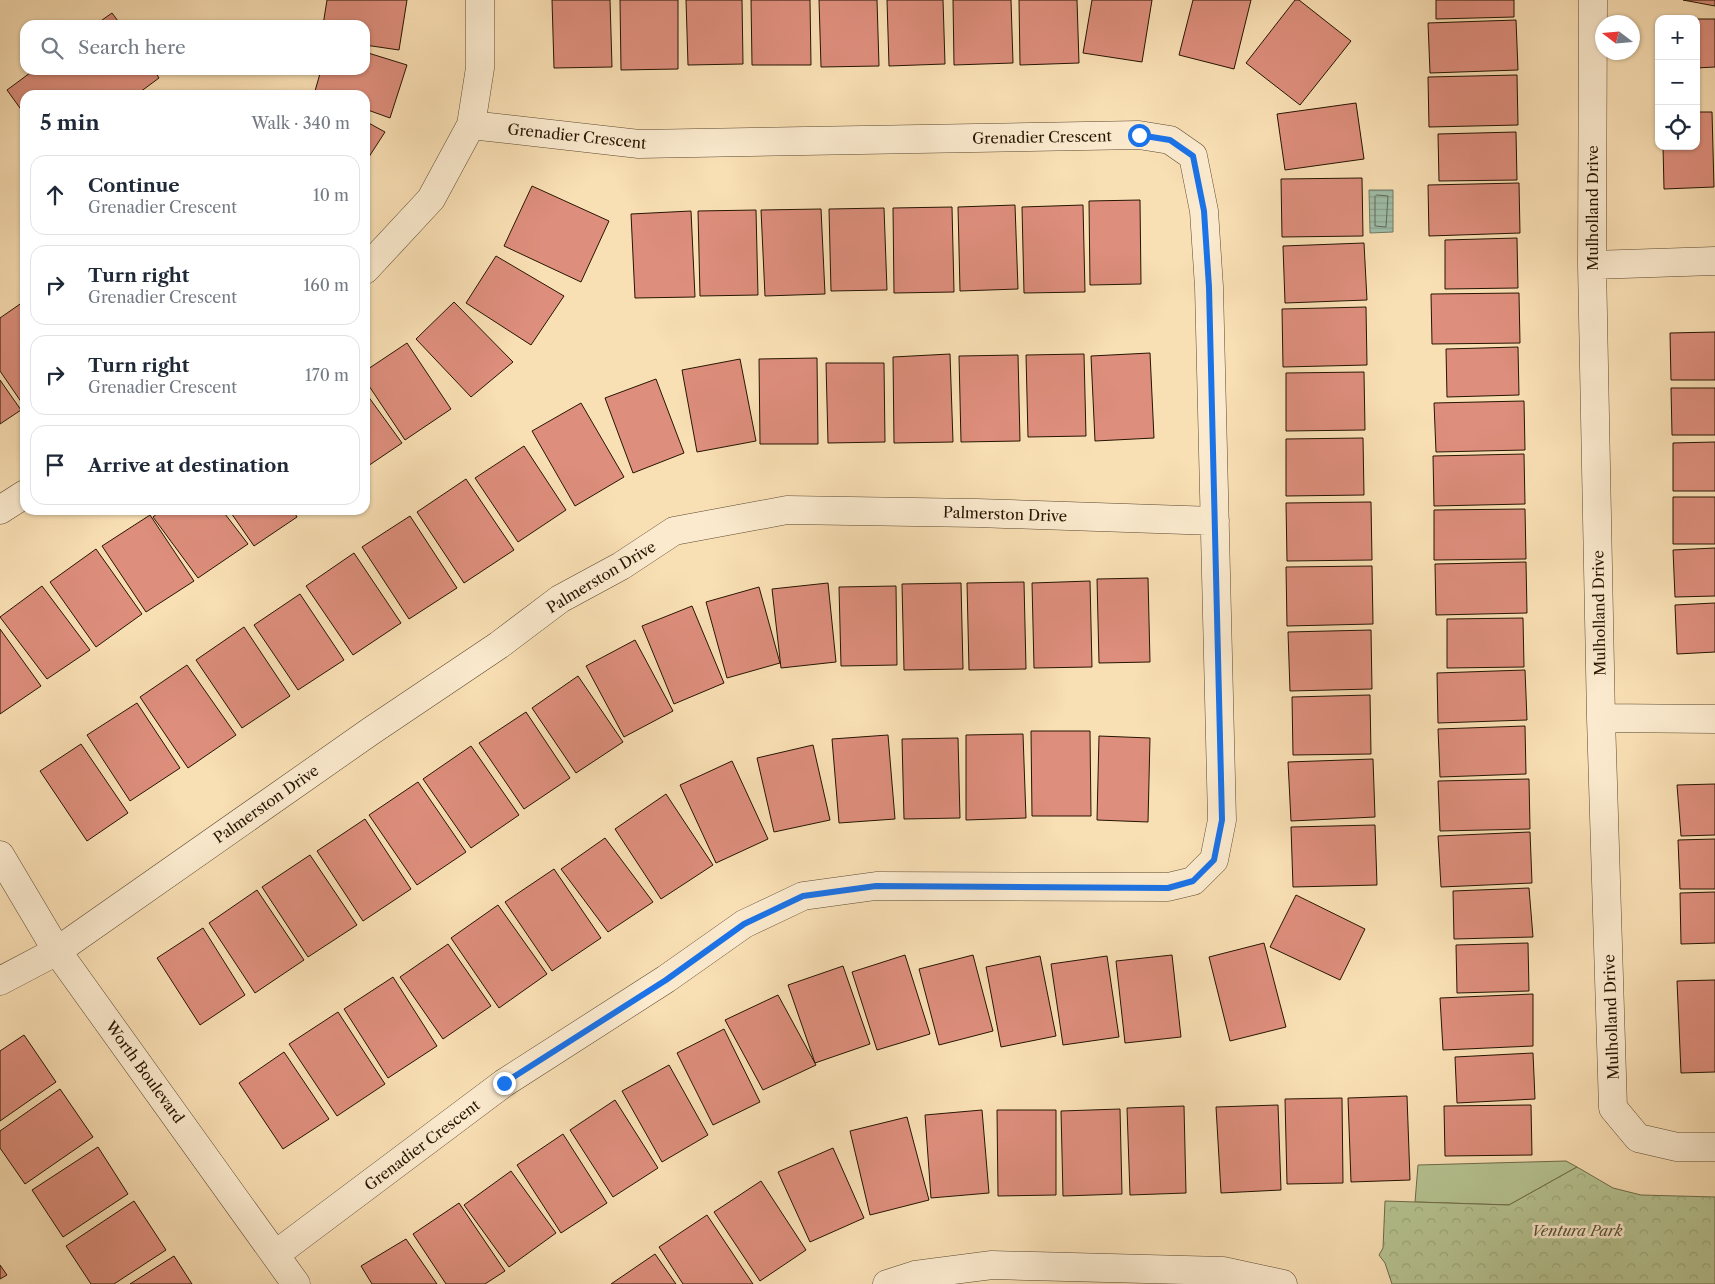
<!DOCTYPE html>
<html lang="en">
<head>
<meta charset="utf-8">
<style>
  :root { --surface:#fff; --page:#f6f6f7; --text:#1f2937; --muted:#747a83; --line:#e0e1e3 }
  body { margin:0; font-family:"Libre Caslon Text",serif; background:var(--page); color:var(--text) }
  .controls { position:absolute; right:15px; top:15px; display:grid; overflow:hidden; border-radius:10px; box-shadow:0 1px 4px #0004 }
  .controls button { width:45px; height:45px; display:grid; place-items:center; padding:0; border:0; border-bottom:1px solid var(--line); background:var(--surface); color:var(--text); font:25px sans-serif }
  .compass { position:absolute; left:1595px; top:15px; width:45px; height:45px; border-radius:50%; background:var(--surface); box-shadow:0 1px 4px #0004; rotate:286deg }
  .stop { position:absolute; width:15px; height:15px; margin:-11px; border:4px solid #1a73e8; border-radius:50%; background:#fff }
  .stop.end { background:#1a73e8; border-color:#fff; box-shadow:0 1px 5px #0008 }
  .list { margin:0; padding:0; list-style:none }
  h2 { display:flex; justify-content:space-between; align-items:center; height:65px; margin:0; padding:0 20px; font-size:21px }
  h2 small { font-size:16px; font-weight:400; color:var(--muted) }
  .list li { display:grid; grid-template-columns:32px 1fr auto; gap:15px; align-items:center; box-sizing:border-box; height:80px; margin:0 10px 10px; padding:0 10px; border:1px solid var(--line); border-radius:15px }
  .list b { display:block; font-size:19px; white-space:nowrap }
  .list p { margin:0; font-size:16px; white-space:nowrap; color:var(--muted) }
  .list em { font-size:16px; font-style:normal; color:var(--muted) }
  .icon { flex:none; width:28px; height:28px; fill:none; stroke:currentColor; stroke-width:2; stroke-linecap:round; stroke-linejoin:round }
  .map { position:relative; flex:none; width:1715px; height:1284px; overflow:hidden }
  .search { position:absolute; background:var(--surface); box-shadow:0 1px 4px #0004; left:20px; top:20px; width:350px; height:55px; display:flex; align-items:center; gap:12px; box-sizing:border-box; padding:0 18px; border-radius:15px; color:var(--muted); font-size:19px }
  .panel { position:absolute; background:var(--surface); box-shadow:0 1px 4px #0004; left:20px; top:90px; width:350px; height:425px; border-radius:15px }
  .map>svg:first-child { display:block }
</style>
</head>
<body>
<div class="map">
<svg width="1715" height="1284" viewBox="0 0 1715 1284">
  <defs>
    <pattern id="forest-crowns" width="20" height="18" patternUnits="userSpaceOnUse" patternTransform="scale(1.25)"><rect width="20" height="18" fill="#b6c392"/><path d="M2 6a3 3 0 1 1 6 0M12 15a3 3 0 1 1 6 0" fill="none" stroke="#9ca77c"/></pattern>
    <pattern id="water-rules" width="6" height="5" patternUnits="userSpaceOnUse" patternTransform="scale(1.25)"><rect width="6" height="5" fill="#9fbda8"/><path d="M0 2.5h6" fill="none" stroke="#89a28f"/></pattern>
  </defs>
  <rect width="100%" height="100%" fill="#f9dfb4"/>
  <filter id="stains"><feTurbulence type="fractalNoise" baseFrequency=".004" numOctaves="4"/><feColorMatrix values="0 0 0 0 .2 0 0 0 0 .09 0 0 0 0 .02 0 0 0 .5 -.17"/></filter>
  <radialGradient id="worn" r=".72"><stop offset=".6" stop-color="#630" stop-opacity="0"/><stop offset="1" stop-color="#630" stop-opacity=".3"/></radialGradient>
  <path fill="#b6c392" stroke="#6e6c4a" d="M 1566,1161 L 1577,1167 L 1509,1205 L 1415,1202 L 1418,1165 Z"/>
  <path fill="url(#forest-crowns)" stroke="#6e6c4a" d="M 1577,1167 L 1613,1188 L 1641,1195 L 1715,1197 L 1715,1284 L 1392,1284 L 1385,1263 L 1379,1255 L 1383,1248 L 1385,1201 L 1509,1205 Z"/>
  <path fill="url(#water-rules)" stroke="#6f7a65" d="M 1369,190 L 1393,190 L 1393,232 L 1370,233 Z"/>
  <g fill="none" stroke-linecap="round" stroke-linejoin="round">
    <path stroke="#626954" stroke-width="1" d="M 1377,195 L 1388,196 L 1386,227 L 1375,226 L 1375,197 Z"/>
  </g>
  <path fill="#dd8e7c" stroke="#261501" d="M 327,0 L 407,0 L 399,50 L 365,45 L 365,25 L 323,25 Z
    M 552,0 L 610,0 L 612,67 L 554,68 Z
    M 620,0 L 678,0 L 678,69 L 621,70 Z
    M 686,0 L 742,0 L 743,64 L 688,65 Z
    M 751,0 L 810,0 L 811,65 L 752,65 Z
    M 819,0 L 877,0 L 879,66 L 821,67 Z
    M 887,0 L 943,0 L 945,64 L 889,66 Z
    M 953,0 L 1011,0 L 1013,63 L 954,65 Z
    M 1019,0 L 1077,0 L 1079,63 L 1020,65 Z
    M 1092,0 L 1152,0 L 1142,62 L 1083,53 Z
    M 1193,0 L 1251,0 L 1234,69 L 1179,55 Z
    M 1295,0 L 1299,0 L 1351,41 L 1300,105 L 1246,63 Z
    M 1436,0 L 1514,0 L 1514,17 L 1436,19 Z
    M 1683,0 L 1715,0 L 1715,6 Z
    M 112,13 L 121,25 L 95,25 Z
    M 1696,19 L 1715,19 L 1715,67 L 1696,68 Z
    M 1516,20 L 1518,70 L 1430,73 L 1428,23 Z
    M 365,52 L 407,65 L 390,118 L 365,109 L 365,95 L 326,95 L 315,91 L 321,70 L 365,70 Z
    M 34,70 L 154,70 L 159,78 L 136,95 L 25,95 L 25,115 L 7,90 Z
    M 1517,75 L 1518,125 L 1429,127 L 1428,77 Z
    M 1356,103 L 1364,159 L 1285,170 L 1277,114 Z
    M 1696,112 L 1712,112 L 1714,187 L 1664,189 L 1663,146 L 1696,146 Z
    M 365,121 L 385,132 L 365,163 Z
    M 1516,132 L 1517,180 L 1439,181 L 1438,134 Z
    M 1362,178 L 1363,236 L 1282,237 L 1281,179 Z
    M 1519,183 L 1520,233 L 1429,236 L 1428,185 Z
    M 532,186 L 609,221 L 581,282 L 504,246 Z
    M 1140,200 L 1141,284 L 1090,285 L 1089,201 Z
    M 1015,205 L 1018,289 L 960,291 L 958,207 Z
    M 1083,205 L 1085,292 L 1024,293 L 1022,207 Z
    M 952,207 L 954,292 L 894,293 L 893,208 Z
    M 884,208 L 887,290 L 831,291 L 829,209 Z
    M 821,209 L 825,294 L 765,296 L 761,210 Z
    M 756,210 L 758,295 L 700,296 L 698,211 Z
    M 691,211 L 695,297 L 635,298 L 631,214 Z
    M 1517,238 L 1518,288 L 1445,289 L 1445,240 Z
    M 1364,243 L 1367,300 L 1285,303 L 1283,246 Z
    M 496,256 L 564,296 L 531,345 L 466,303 Z
    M 1519,293 L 1520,343 L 1432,344 L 1431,294 Z
    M 23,302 L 25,304 L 24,406 L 0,371 L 0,318 Z
    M 454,302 L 513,362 L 471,397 L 416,339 Z
    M 1366,307 L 1367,365 L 1283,367 L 1282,309 Z
    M 1715,332 L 1715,380 L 1671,380 L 1670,333 Z
    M 407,343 L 451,409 L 405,440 L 365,380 L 365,371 Z
    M 1518,347 L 1519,395 L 1447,397 L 1446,349 Z
    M 1150,353 L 1154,438 L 1095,441 L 1091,356 Z
    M 950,354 L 953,442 L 894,443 L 893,357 Z
    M 1084,354 L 1086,436 L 1028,437 L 1026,355 Z
    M 1018,355 L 1020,441 L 961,442 L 959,356 Z
    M 817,358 L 818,444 L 760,444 L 759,359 Z
    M 740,359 L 756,441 L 697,452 L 682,370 Z
    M 826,363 L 884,363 L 885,442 L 828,443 Z
    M 1364,372 L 1365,430 L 1286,431 L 1286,373 Z
    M 656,379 L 684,453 L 633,473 L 605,398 Z
    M 0,380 L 21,410 L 0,424 Z
    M 1671,388 L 1715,388 L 1715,435 L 1672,435 Z
    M 365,392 L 402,443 L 365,468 Z
    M 1524,401 L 1525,450 L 1436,452 L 1434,403 Z
    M 581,403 L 624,477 L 575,506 L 532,431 Z
    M 1363,438 L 1364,495 L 1286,496 L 1286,439 Z
    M 1715,442 L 1715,491 L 1673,491 L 1673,443 Z
    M 524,446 L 566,510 L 518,542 L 475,478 Z
    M 1524,454 L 1525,504 L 1434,506 L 1433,456 Z
    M 466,479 L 514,550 L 464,583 L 417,512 Z
    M 1673,497 L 1715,497 L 1715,544 L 1673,544 Z
    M 1371,502 L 1372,560 L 1287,561 L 1286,503 Z
    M 1525,509 L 1526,559 L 1434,560 L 1434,510 Z
    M 162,510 L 222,510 L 248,544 L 198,578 L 153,517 Z
    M 229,510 L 293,510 L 297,517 L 254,546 Z
    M 150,515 L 194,581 L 146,612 L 102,546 Z
    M 410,516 L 457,588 L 409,619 L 362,547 Z
    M 1715,548 L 1715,596 L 1675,597 L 1673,550 Z
    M 96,549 L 142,614 L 96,647 L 50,582 Z
    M 354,553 L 401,623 L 353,655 L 306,586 Z
    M 1526,562 L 1527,613 L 1436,615 L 1435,564 Z
    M 1372,566 L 1373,624 L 1287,626 L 1286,567 Z
    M 1148,578 L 1150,662 L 1099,663 L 1097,579 Z
    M 1090,581 L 1092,667 L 1034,668 L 1032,583 Z
    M 1024,582 L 1026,669 L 969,670 L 967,583 Z
    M 828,583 L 836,662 L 781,668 L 772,589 Z
    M 961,583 L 963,669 L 904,670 L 902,584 Z
    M 42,586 L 90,650 L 47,679 L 0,617 Z
    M 896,586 L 897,665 L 841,666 L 839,587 Z
    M 759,587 L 780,663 L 727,678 L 706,602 Z
    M 300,594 L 344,660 L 298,690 L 254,625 Z
    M 1715,603 L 1715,652 L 1677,654 L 1675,605 Z
    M 692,606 L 724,683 L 674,704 L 642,626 Z
    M 1523,618 L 1524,667 L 1447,668 L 1447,619 Z
    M 244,627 L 290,696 L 242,728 L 196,660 Z
    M 0,629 L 41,686 L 0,714 Z
    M 1371,630 L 1372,689 L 1290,691 L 1288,632 Z
    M 635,640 L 673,711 L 624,737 L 586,666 Z
    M 187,665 L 236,735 L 188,768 L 140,697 Z
    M 1525,670 L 1527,720 L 1438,723 L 1437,673 Z
    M 578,676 L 623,742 L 576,773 L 532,708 Z
    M 1370,695 L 1371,754 L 1293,755 L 1292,697 Z
    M 137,703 L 180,768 L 130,801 L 87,735 Z
    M 526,712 L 570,778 L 524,809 L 479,743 Z
    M 1525,726 L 1526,774 L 1440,777 L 1438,729 Z
    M 1031,731 L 1090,731 L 1091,816 L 1032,816 Z
    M 1023,734 L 1026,818 L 966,820 L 966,735 Z
    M 888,735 L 895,819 L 839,823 L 832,739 Z
    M 1099,736 L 1150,738 L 1148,822 L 1097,820 Z
    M 958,738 L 960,818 L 904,819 L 902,739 Z
    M 81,744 L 128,813 L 87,841 L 40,771 Z
    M 813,745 L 830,820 L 774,832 L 757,758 Z
    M 471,746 L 519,815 L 471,848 L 423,779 Z
    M 1373,759 L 1375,817 L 1291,821 L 1288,762 Z
    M 732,761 L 768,839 L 716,863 L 680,785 Z
    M 1529,779 L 1530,829 L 1440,831 L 1438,781 Z
    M 418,782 L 466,852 L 417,885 L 369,815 Z
    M 1715,784 L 1715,835 L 1681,836 L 1677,785 Z
    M 666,794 L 713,865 L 661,899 L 615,829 Z
    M 365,819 L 411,889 L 363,921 L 317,851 Z
    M 1375,825 L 1377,885 L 1293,887 L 1291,827 Z
    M 1530,832 L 1532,883 L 1441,887 L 1438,836 Z
    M 605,838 L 653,902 L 608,932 L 561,869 Z
    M 1715,839 L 1715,889 L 1680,889 L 1678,840 Z
    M 310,855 L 357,925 L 308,957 L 262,887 Z
    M 554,869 L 601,938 L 552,971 L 505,902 Z
    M 1529,888 L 1533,937 L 1454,939 L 1453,891 Z
    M 257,890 L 304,960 L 255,993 L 209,923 Z
    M 1715,892 L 1715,943 L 1681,944 L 1680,893 Z
    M 1296,895 L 1365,929 L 1340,980 L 1270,947 Z
    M 498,905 L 547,974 L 499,1008 L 451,938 Z
    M 203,928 L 245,995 L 200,1025 L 157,958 Z
    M 1264,943 L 1286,1027 L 1230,1041 L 1209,957 Z
    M 1528,943 L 1529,991 L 1457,993 L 1456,945 Z
    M 448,944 L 491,1006 L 443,1039 L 400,977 Z
    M 905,955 L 930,1034 L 877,1050 L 852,972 Z
    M 973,955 L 993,1031 L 939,1045 L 919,969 Z
    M 1172,955 L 1181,1037 L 1125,1043 L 1116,961 Z
    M 1040,956 L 1056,1036 L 1001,1047 L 986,967 Z
    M 1107,956 L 1119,1037 L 1063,1045 L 1051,964 Z
    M 843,966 L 870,1044 L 815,1063 L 788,985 Z
    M 393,977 L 437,1046 L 388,1078 L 344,1009 Z
    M 1715,980 L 1715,1072 L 1681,1073 L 1677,981 Z
    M 1533,994 L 1533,1046 L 1443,1050 L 1440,998 Z
    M 778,995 L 816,1065 L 763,1090 L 725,1020 Z
    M 338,1012 L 385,1084 L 337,1116 L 289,1044 Z
    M 724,1029 L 760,1102 L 713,1125 L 677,1053 Z
    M 24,1035 L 56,1082 L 0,1121 L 0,1051 Z
    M 284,1052 L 329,1119 L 283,1149 L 239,1083 Z
    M 1533,1053 L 1535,1099 L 1457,1103 L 1455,1057 Z
    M 669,1065 L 708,1135 L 662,1162 L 622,1091 Z
    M 60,1089 L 93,1137 L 25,1184 L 0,1148 L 0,1131 Z
    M 1407,1096 L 1410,1180 L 1351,1182 L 1348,1098 Z
    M 1342,1098 L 1343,1183 L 1287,1184 L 1285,1099 Z
    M 615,1100 L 658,1168 L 613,1197 L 570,1130 Z
    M 1278,1105 L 1281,1190 L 1221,1193 L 1216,1107 Z
    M 1531,1105 L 1532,1155 L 1445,1156 L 1444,1106 Z
    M 1184,1106 L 1186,1193 L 1130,1195 L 1127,1108 Z
    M 1120,1109 L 1122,1194 L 1063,1196 L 1061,1111 Z
    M 982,1110 L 989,1193 L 931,1198 L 925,1115 Z
    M 997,1110 L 1056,1110 L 1056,1195 L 998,1196 Z
    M 907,1117 L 929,1200 L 870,1215 L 850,1131 Z
    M 563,1134 L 607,1203 L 561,1233 L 517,1165 Z
    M 98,1147 L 128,1194 L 63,1237 L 32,1190 Z
    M 833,1148 L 864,1218 L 810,1242 L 778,1172 Z
    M 511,1171 L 556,1233 L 509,1267 L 464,1205 Z
    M 761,1181 L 806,1250 L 760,1281 L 714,1212 Z
    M 134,1201 L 166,1250 L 114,1284 L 91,1284 L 66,1246 Z
    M 459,1203 L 505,1271 L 485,1284 L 446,1284 L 413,1234 Z
    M 707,1215 L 753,1284 L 683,1284 L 659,1247 Z
    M 406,1239 L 437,1284 L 372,1284 L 361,1266 Z
    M 655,1254 L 676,1284 L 611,1284 Z
    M 174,1256 L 192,1284 L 130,1284 Z
    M 0,1265 L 7,1275 L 0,1279 Z"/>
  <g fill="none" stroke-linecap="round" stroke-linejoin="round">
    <defs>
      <path id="minor" d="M 1593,0 L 1592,265 L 1601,718 L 1613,1108 L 1638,1138 L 1677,1147 L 1715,1147
        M 1592,265 L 1715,261
        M 365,270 L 431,199 L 471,125 L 480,68 L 480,0
        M 0,510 L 25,494
        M 1601,718 L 1715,719
        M 0,855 L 57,951 L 296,1284
        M 0,981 L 57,951 L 371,731 L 499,645 L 560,599 L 621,566 L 674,531 L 787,510 L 977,513 L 1215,521
        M 276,1254 L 504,1083 L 666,979 L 744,924 L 803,896 L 876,886 L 1168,887 L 1193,881 L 1214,860 L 1222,820 L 1209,287 L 1204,211 L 1193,156 L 1170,140 L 1139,135 L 639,144 L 471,125
        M 887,1284 L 915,1275 L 992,1265 L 1223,1271 L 1283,1284"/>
    </defs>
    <use href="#minor" stroke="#5b482e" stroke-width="29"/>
    <use href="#minor" stroke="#fbeace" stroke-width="28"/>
  </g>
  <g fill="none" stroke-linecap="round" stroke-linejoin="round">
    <path stroke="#1a73e8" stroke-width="6" d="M 504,1083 L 666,980 L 744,924 L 803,896 L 876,886 L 1168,888 L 1193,881 L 1214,860 L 1222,820 L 1209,287 L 1204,211 L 1193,156 L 1170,140 L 1139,135"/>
  </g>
  <g text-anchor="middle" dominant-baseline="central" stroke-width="5" stroke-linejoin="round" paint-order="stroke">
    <g font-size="15" fill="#261501" stroke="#fbeace">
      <text transform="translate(577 136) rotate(6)">Grenadier Crescent</text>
      <text transform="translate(1042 137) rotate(-1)">Grenadier Crescent</text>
      <text transform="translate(1592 208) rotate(-90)">Mulholland Drive</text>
      <text transform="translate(1005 514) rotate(2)">Palmerston Drive</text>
      <text transform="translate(601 577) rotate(-31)">Palmerston Drive</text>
      <text transform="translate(1599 613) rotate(-91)">Mulholland Drive</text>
      <text transform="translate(266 804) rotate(-35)">Palmerston Drive</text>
      <text transform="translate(1611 1017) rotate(-92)">Mulholland Drive</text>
      <text transform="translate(145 1072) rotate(54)">Worth Boulevard</text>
      <text transform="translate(422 1145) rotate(-37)">Grenadier Crescent</text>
    </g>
    <g font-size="15" font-style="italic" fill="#585234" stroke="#fbeace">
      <text x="1577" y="1230">Ventura Park</text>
    </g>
  </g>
  <rect width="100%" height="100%" filter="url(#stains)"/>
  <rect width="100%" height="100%" fill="url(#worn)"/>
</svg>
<div class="controls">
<button>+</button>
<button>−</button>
<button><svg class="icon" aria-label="locate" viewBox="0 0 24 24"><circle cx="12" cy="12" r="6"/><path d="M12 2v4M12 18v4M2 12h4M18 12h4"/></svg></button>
</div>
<svg class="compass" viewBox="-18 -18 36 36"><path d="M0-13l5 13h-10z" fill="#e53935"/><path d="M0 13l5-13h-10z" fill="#747a83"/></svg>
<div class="stop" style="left:1139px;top:135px"></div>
<div class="stop end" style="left:504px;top:1083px"></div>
<div class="search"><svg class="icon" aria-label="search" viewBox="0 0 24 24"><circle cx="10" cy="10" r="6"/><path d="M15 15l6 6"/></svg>Search here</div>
<section class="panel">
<h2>5 min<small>Walk · 340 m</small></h2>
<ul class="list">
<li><svg class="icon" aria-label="ahead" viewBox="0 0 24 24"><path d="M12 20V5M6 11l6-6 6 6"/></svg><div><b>Continue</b><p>Grenadier Crescent</p></div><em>10 m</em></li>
<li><svg class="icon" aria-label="right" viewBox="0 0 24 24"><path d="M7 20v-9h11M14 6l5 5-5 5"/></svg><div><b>Turn right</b><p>Grenadier Crescent</p></div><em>160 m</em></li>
<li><svg class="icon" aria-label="right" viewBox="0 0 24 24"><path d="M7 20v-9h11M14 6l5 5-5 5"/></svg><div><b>Turn right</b><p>Grenadier Crescent</p></div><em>170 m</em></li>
<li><svg class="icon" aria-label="arrive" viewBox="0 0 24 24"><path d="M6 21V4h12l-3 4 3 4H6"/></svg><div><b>Arrive at destination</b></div></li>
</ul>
</section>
</div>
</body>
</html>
